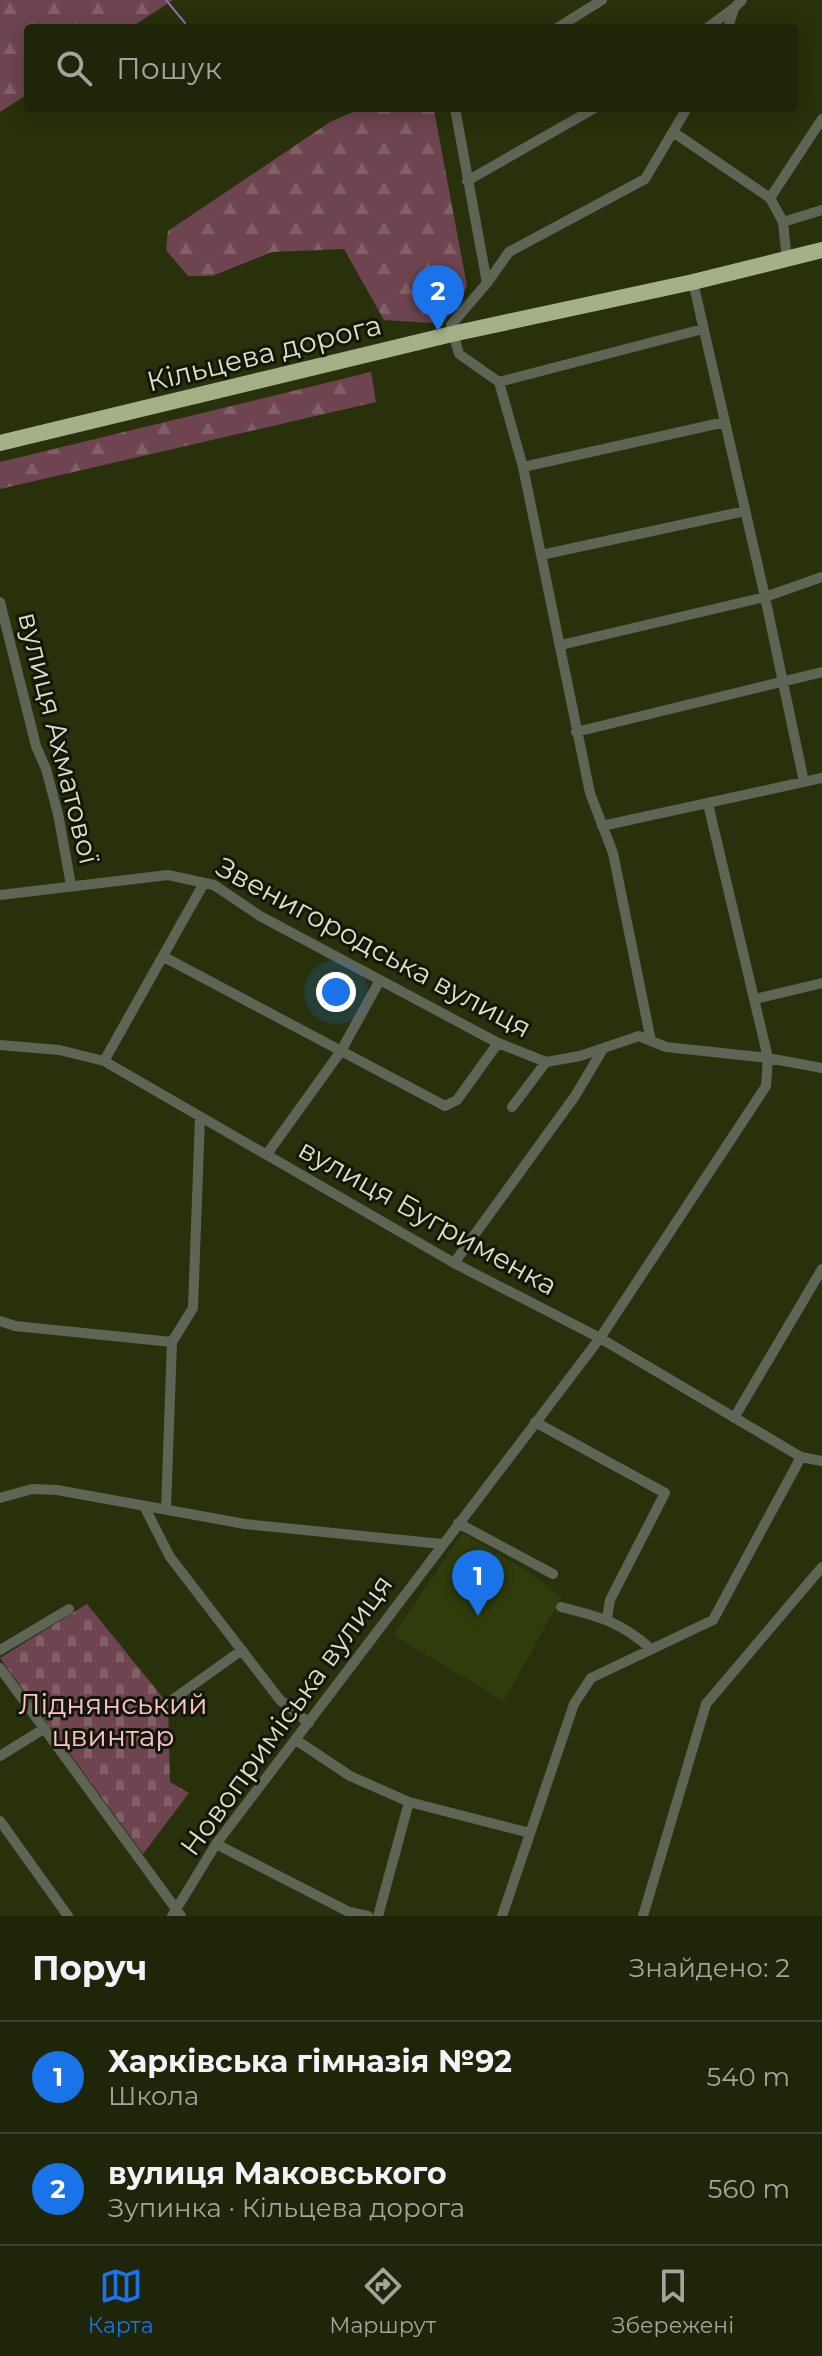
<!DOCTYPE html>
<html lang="uk">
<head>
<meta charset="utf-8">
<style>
  :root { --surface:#1e2508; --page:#2b3116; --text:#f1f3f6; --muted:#a1a59c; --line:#3c4229; --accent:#1a73e8 }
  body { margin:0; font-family:Montserrat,sans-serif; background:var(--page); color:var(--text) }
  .you { position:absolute; left:336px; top:992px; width:28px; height:28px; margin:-20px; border:6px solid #fff; border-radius:50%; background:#1a73e8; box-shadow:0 0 0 12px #1a73e833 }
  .badge { display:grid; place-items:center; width:52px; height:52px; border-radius:50%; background:var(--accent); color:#fff; font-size:26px; font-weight:700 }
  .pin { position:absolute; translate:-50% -66px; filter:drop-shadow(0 2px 4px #0008) }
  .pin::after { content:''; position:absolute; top:42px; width:28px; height:24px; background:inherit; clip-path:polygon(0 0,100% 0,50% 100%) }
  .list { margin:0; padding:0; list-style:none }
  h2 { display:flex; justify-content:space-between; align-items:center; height:104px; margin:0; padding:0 32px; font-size:34px }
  h2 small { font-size:26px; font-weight:400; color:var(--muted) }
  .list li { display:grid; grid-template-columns:52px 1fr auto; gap:24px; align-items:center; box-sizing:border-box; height:112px; padding:0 32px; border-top:2px solid var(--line) }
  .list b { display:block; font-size:30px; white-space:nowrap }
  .list p { margin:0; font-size:26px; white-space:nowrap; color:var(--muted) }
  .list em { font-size:26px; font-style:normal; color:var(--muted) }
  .icon { flex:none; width:44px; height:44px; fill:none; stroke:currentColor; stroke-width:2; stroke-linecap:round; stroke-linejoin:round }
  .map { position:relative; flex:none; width:822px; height:1916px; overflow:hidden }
  .search { position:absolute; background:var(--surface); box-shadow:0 4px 20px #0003; left:24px; right:24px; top:24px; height:88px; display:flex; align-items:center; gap:20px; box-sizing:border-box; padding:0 28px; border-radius:8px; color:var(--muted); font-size:30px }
  .sheet { height:328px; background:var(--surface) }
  nav { display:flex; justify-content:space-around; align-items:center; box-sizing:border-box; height:112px; border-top:2px solid var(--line); background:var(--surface); font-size:22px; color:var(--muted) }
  nav a { display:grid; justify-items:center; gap:4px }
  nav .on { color:var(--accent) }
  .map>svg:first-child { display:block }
</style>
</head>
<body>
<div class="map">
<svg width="822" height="1916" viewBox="0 0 822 1916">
  <defs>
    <pattern id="forest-firs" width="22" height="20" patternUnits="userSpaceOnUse" patternTransform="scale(2)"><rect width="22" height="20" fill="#6d444f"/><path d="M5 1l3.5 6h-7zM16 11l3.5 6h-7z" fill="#815f67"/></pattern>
    <pattern id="cemetery-stones" width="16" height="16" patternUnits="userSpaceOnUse" patternTransform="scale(2)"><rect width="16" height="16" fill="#6d444f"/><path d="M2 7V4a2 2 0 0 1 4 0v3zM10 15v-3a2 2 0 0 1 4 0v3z" fill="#815f67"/></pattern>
  </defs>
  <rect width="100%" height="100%" fill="#28310b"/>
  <path fill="#303c0c" d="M 463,1533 L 539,1579 L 561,1598 L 504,1701 L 393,1635 Z"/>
  <path fill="url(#forest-firs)" d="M 0,0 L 173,0 L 130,28 L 28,28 L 28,94 L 0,112 Z
    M 362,108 L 434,110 L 467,286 L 458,309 L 432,323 L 384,320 L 344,249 L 272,252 L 212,276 L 188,276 L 166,250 L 168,231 L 330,122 Z
    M 371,372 L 376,402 L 0,489 L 0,462 Z"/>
  <path fill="url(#cemetery-stones)" d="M 87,1604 L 168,1704 L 170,1782 L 189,1793 L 143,1854 L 0,1658 Z"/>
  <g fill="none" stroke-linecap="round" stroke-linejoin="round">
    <path stroke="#8870ab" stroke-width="2" d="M 166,0 L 185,23"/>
    <path stroke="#5f6554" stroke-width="10" d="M 557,28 L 602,0
      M 707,28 L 734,8
      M 728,28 L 734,8 L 742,0
      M 455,108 L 487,283
      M 673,132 L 770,198
      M 467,181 L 595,108
      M 783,222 L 822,210
      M 787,260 L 783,222 L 770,198 L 822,119
      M 693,282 L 765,597 L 804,782
      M 499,382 L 703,329
      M 523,467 L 725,422
      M 541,555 L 745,511
      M 0,602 L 36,746 L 46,769 L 58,814 L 71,885
      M 561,645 L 765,597 L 822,577
      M 576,732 L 822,672
      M 602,826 L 822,778
      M 0,895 L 168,875 L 214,885 L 260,916 L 498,1043 L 546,1062 L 580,1056 L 639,1036 L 666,1047 L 768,1058 L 822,1068
      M 164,957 L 445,1106 L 457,1100 L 498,1043
      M 755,999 L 822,983
      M 651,1041 L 613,853 L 590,793 L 523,467 L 499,382 L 459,354 L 451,325 L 487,283 L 509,252 L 645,179 L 687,108
      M 0,1045 L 59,1050 L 104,1061 L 454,1263 L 600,1338 L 801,1457 L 822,1461
      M 104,1061 L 204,883
      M 512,1107 L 546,1062
      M 267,1154 L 341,1051 L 380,980
      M 454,1263 L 575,1096 L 603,1049
      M 0,1321 L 15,1326 L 172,1342
      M 734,1418 L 822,1269
      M 535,1422 L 665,1493 L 610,1600 L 607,1618
      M 0,1498 L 32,1489 L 57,1490 L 245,1524 L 442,1544
      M 144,1506 L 170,1557 L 280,1700 L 309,1723
      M 166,1509 L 172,1342 L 193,1308 L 200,1117
      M 458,1523 L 553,1574
      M 561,1607 C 600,1617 619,1621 650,1648
      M 0,1650 L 69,1609
      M 0,1668 L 181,1916
      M 172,1700 L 242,1650
      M 296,1740 L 350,1776 L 409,1802 L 530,1833
      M 0,1756 L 45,1728
      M 0,1821 L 68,1916
      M 216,1844 L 349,1912 L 368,1916
      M 172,1916 L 216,1844 L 600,1338 L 766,1086 L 768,1058 L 708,804
      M 378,1916 L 409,1802
      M 502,1916 L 574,1704 L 591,1678 L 713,1620 L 801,1457
      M 643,1916 L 706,1704 L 822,1567"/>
    <path stroke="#a4b187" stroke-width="16" d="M 0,443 L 452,334 L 693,282 L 822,250"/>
  </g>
  <g text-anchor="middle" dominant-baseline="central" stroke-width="6" stroke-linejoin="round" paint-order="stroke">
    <g font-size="28" fill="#dae1cb" stroke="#131708">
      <text transform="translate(264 353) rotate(-14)">Кільцева дорога</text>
      <text transform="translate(59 738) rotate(76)">вулиця Ахматової</text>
      <text transform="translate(374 947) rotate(28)">Звенигородська вулиця</text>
      <text transform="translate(428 1217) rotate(29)">вулиця Бугрименка</text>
      <text transform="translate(286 1715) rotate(-54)">Новоприміська вулиця</text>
    </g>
    <g font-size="28" fill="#fec0d0" stroke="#131708">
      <text x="113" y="1704">Ліднянський<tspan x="113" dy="32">цвинтар</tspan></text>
    </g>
  </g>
</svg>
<div class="you"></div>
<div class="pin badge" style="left:478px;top:1616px">1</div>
<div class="pin badge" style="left:438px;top:331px">2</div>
<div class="search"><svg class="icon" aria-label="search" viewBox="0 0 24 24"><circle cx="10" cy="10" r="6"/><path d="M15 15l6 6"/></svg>Пошук</div>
</div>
<section class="sheet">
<h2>Поруч<small>Знайдено: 2</small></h2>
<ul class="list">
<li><span class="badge">1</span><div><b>Харківська гімназія №92</b><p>Школа</p></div><em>540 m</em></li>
<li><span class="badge">2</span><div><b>вулиця Маковського</b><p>Зупинка · Кільцева дорога</p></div><em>560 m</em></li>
</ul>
</section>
<nav>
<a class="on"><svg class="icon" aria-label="map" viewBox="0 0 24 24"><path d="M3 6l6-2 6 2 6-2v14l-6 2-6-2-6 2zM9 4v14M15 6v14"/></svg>Карта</a>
<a><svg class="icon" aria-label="directions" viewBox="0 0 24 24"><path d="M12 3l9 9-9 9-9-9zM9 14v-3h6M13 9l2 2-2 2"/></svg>Маршрут</a>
<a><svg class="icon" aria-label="saved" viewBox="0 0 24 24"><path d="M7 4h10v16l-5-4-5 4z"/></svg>Збережені</a>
</nav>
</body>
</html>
